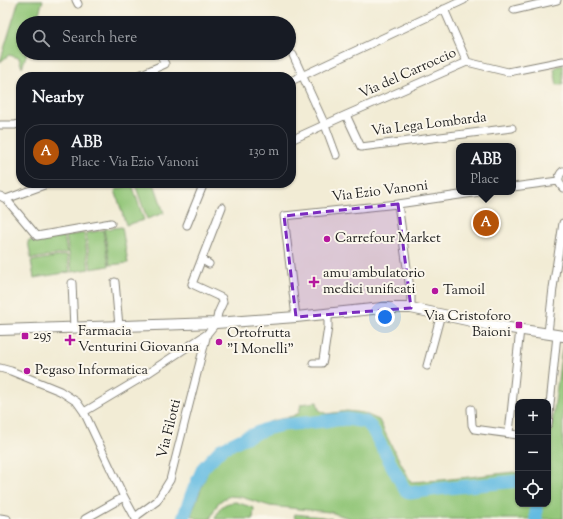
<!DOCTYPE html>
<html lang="en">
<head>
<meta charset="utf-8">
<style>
  :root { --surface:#171b24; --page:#20242c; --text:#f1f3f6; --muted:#9ea1a6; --line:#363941; --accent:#b45309 }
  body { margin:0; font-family:"Sorts Mill Goudy",serif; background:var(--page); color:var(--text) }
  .controls { position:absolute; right:12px; bottom:12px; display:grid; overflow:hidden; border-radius:8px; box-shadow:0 1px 3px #0004 }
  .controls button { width:36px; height:36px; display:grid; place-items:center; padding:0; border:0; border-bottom:1px solid var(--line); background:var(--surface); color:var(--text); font:20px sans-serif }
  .you { position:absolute; left:385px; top:317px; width:14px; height:14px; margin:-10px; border:3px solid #fff; border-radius:50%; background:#1a73e8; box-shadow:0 0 0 6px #1a73e833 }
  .badge { display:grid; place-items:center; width:26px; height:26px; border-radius:50%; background:var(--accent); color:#fff; font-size:13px; font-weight:700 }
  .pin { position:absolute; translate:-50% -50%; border:2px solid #fff; box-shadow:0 1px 4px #0006 }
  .popup { position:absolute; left:456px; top:143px; width:60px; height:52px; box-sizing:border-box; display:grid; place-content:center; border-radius:8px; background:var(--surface); filter:drop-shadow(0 1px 3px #0005); font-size:13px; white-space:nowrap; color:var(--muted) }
  .popup b { font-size:15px; color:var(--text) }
  .popup::after { content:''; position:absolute; left:50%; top:100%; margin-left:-8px; border:8px solid transparent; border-top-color:var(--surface) }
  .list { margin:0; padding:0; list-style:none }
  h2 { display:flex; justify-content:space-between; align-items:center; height:52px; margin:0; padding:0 16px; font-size:17px }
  h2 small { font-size:13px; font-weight:400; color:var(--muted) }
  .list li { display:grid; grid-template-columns:26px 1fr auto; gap:12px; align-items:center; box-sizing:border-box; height:56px; margin:0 8px 8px; padding:0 8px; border:1px solid var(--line); border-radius:16px }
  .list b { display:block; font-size:15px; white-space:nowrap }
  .list p { margin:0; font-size:13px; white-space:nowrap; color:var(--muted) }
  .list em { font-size:13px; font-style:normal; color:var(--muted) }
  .icon { flex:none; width:22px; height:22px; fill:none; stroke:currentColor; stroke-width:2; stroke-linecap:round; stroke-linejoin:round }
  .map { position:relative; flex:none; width:563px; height:519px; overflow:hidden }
  .search { position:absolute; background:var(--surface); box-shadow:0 1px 3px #0004; left:16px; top:16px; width:280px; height:44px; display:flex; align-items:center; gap:10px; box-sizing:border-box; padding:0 14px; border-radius:22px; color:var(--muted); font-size:15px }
  .panel { position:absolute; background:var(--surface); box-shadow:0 1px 3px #0004; left:16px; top:72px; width:280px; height:116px; border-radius:16px }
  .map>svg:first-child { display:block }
</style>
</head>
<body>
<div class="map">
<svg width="563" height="519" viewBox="0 0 563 519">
  <rect width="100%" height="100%" fill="#fbf7ec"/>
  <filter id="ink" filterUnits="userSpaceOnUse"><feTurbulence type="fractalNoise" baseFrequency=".025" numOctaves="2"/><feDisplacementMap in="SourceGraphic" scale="8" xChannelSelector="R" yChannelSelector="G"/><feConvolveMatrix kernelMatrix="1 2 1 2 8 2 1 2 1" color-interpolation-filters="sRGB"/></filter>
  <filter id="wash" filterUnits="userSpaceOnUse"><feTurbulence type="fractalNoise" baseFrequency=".012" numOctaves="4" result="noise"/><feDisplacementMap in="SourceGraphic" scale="16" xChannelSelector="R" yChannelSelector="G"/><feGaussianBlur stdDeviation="0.9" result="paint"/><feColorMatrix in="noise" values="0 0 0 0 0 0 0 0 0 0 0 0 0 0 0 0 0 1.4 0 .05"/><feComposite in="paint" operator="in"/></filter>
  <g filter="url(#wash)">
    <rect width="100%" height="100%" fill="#f2ecd5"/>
    <path fill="#90c576" stroke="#567049" d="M 19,0 L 43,0 L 36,23 L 23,23 L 23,53 L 27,53 L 22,68 L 19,58 L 9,55 L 0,62 Z
      M 563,65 L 563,84 L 557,85 L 554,69 L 558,66 Z
      M 137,183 L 154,183 L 164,213 L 147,219 L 135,184 Z
      M 132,184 L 144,220 L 126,225 L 115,190 Z
      M 122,227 L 128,263 L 110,265 L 104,229 Z
      M 103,230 L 109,266 L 91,269 L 86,233 Z
      M 84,233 L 89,269 L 72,272 L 66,236 Z
      M 64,236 L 67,253 L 31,259 L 28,241 Z
      M 67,255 L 70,272 L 34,278 L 31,261 Z
      M 563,342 L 563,519 L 352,519 L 330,512 L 270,506 L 241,497 L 230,496 L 223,499 L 218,503 L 210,519 L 198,519 L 191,515 L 209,468 L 226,452 L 238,445 L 255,438 L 245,432 L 272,421 L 293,416 L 299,413 L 301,404 L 317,402 L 319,410 L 327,414 L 347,411 L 363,413 L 379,420 L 388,439 L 411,482 L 442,480 L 514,472 L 518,473 L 518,504 L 548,504 L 548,454 Z
      M 236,502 L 254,508 L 253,519 L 215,519 C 220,507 222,503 236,502 Z
      M 294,514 L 322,517 L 332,519 L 295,519 Z"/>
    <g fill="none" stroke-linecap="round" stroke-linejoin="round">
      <path stroke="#64bbe1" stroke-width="13" d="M 183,519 L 192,493 L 203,468 L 221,449 L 244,438 L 266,429 L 282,425 L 347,419 L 365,422 L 371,427 L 405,490 L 410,493 L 438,489 L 518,481
        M 536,519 L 536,504"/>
    </g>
  </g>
  <g filter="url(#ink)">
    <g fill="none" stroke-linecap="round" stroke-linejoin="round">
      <defs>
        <path id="street" d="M 76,0 L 78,4
          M 444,9 L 467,62
          M 514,10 L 557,0
          M 293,55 L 325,125 L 336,155
          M 135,77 L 165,64 L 160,53
          M 291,81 L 464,0
          M 346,115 L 361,147 L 512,128
          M 0,125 L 15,125 L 21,123
          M 291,140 L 346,115 L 467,62 L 508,72 L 563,61
          M 563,171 C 557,176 558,183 563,188
          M 513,187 L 558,181
          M 0,196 L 6,199 L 50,183
          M 6,199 L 37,236 L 111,223
          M 398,204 L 411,296 L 411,308
          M 187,225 L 204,183
          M 202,260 L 209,264
          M 115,282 L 119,326
          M 72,283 L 74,328
          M 296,317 L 284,216 L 398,204 L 480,192
          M 548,333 L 553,288 L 563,223
          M 313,363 L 322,363 L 323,360 L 328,327 L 328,314
          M 427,366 L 441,314
          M 0,368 L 11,371 L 60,391 L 77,402 L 84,412 L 124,497 L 136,519
          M 471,409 L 472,425 L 474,429 L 518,435
          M 84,412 L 136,381 L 207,334 L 216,323 L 218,313 L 223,302 L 222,298 L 192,284 L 222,207
          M 548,424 L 557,335
          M 509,433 L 520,329
          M 135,517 L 157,501 L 170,480 L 207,334
          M 0,518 L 7,519
          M 85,519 L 124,497"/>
        <path id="secondary" d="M 0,330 L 216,323 L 296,317 L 382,308 L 411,308 L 490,325 L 563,336"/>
      </defs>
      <use href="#street" stroke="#878478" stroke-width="9"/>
      <use href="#secondary" stroke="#878478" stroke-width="12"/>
      <use href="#street" stroke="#fff" stroke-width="7"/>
      <use href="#secondary" stroke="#fff" stroke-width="10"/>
    </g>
  </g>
  <path fill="#7b2cbf" fill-opacity="0.2" stroke="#7b2cbf" stroke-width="3" stroke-dasharray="8 5" stroke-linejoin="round" d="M 398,204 L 411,308 L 296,317 L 284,216 Z"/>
  <g fill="#b5179e" stroke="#fbf7ec" stroke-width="1.5">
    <circle cx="327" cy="239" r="4"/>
    <path d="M312 276h4v4h4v4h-4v4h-4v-4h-4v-4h4z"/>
    <circle cx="435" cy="291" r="4"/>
    <rect x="515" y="321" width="8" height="8" rx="2"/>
    <rect x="21" y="332" width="8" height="8" rx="2"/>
    <path d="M68 334h4v4h4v4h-4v4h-4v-4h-4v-4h4z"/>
    <circle cx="219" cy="342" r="4"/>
    <circle cx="27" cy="371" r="4"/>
  </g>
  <g text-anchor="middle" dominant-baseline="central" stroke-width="4" stroke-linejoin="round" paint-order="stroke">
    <g font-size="14" fill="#1c1c1c" stroke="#fbf7ec">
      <text transform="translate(408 74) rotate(-24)">Via del Carroccio</text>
      <text transform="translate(429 125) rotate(-7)">Via Lega Lombarda</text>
      <text transform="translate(380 192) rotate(-7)">Via Ezio Vanoni</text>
      <text transform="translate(170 429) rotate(-76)">Via Filotti</text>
    </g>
    <g font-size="14" fill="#1c1c1c" stroke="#fbf7ec" text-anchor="start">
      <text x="335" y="239">Carrefour Market</text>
      <text x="323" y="274">amu ambulatorio<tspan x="323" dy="16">medici unificati</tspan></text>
      <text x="443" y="291">Tamoil</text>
      <text x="511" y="317" text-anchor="end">Via Cristoforo<tspan x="511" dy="16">Baioni</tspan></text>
      <text x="78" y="332">Farmacia<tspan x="78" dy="16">Venturini Giovanna</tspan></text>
      <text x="227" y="334">Ortofrutta<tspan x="227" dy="16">"I Monelli"</tspan></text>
      <text x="33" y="336">295</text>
      <text x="35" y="371">Pegaso Informatica</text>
    </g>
  </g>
</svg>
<div class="controls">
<button>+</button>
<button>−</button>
<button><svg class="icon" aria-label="locate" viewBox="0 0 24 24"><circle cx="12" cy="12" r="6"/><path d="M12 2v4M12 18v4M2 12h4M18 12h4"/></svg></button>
</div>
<div class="you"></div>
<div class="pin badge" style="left:486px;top:223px">A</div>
<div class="popup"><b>ABB</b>Place</div>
<div class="search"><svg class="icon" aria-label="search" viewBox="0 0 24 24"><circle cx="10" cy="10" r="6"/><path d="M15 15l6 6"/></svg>Search here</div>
<section class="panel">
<h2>Nearby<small></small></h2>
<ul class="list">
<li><span class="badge">A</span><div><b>ABB</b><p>Place · Via Ezio Vanoni</p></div><em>130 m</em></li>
</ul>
</section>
</div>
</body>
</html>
